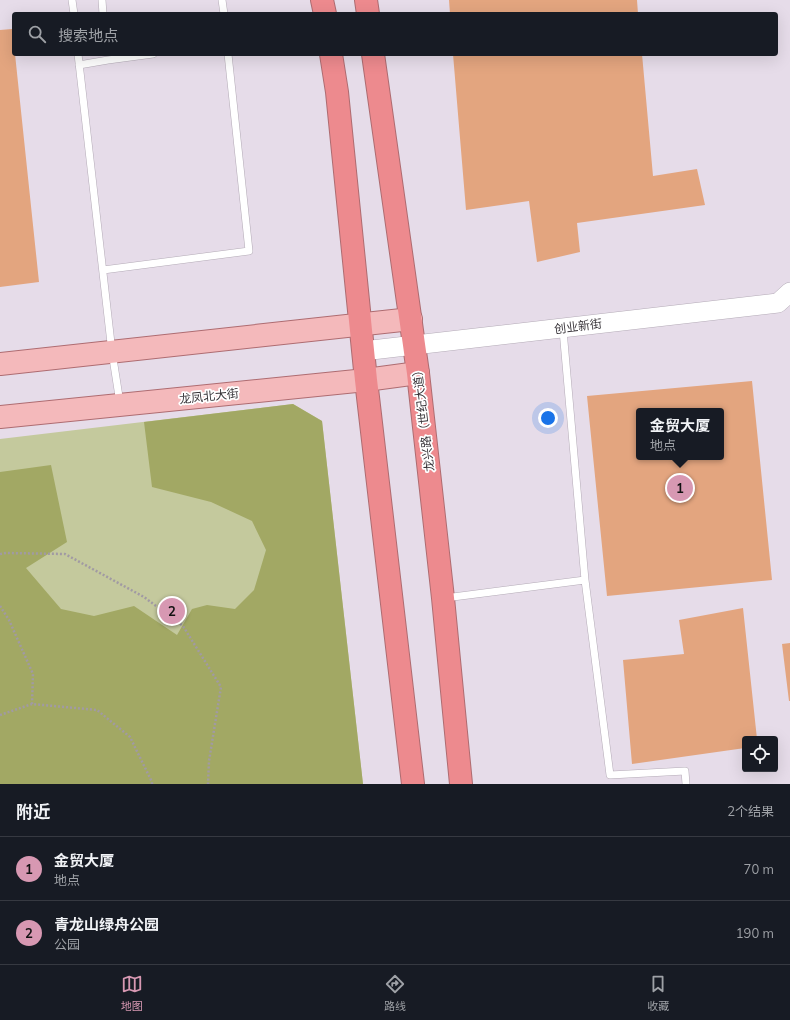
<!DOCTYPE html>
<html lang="zh">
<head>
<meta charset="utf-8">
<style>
  :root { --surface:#171b24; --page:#242831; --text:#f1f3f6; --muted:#9ea1a6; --line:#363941; --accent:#d798b2 }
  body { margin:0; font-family:Mulish,"Noto Sans SC",sans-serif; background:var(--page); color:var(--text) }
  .controls { position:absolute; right:12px; bottom:12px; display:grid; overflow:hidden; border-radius:4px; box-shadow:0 4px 16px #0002 }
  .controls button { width:36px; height:36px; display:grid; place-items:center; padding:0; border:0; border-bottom:1px solid var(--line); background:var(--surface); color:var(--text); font:20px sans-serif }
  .you { position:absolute; left:548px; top:418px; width:14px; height:14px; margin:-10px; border:3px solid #fff; border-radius:50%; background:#1a73e8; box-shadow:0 0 0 6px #1a73e833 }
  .badge { display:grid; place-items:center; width:26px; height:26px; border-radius:50%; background:var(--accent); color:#111; font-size:13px; font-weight:700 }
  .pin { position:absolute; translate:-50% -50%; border:2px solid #fff; box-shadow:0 1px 4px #0006 }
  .popup { position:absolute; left:636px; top:408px; width:88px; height:52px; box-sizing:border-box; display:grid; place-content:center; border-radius:4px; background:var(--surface); filter:drop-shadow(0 1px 3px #0005); font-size:13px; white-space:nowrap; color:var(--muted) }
  .popup b { font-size:15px; color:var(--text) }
  .popup::after { content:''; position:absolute; left:50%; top:100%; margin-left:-8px; border:8px solid transparent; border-top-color:var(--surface) }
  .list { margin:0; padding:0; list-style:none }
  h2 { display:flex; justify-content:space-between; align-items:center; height:52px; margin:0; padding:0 16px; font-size:17px }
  h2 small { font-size:13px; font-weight:400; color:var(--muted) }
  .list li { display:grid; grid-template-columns:26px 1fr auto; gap:12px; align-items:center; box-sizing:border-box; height:64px; padding:0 16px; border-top:1px solid var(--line) }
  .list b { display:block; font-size:15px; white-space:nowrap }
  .list p { margin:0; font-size:13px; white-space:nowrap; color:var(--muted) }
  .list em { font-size:13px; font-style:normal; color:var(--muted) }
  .icon { flex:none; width:22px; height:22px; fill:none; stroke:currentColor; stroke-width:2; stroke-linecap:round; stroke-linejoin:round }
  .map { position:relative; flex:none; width:790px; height:784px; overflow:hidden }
  .search { position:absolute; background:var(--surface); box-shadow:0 4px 16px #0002; left:12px; right:12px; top:12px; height:44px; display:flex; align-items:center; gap:10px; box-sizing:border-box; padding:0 14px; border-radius:4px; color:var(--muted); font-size:15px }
  .sheet { height:180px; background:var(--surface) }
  nav { display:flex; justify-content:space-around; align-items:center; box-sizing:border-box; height:56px; border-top:1px solid var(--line); background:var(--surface); font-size:11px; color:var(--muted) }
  nav a { display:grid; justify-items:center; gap:2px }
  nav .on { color:var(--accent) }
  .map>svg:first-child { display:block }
</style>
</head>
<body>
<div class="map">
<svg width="790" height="784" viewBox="0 0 790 784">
  <rect width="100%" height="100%" fill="#e6dce9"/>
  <path fill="#c4c99d" d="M 293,404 L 322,421 L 363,784 L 0,784 L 0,439 Z"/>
  <path fill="#a2a864" d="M 293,404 L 322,421 L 363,784 L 0,784 L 0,472 L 51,465 L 67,542 L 26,568 L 61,609 L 94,616 L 134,606 L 177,635 L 192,609 L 207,605 L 235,609 L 254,590 L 266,550 L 252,521 L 211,502 L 152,487 L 144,422 Z"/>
  <path fill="#e3a57f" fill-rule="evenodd" d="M 449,0 L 637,0 L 638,14 L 450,14 Z
    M 12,29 L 14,54 L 15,54 L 39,282 L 0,287 L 0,30 Z
    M 453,54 L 642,54 L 653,176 L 697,169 L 705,205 L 577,223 L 580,252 L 537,262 L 529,201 L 466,210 Z
    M 752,381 L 772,580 L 607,596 L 587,396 ZM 639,411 L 721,411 L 721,457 L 639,457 Z
    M 743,608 L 757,739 L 745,739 L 745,748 L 632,764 L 623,660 L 684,654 L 679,620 Z
    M 790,643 L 790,701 L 789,701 L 782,644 Z"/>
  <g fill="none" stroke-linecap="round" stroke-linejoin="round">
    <defs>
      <path id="lane" d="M 72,0 L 74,14
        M 102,0 L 103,14
        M 222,0 L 224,14
        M 78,54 L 112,352 L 120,403
        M 79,65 L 108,60 L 153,54
        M 103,270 L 249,251 L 228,54
        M 563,330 L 585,580
        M 445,598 L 585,580 L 610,775 L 685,771 L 686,784"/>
      <path id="secondary" d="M 363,351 L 778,303 L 790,292"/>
      <path id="primary" d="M 0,364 L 411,319
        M 0,417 L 366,380 L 418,373"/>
      <path id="highway" d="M 322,0 L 325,14
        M 366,0 L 368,14
        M 331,54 L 337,92 L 366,380 L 413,784
        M 373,54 L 418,373 L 443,598 L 461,784"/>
    </defs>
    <use href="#lane" stroke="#b4abb7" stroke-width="8"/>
    <use href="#secondary" stroke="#b4abb7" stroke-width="20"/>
    <use href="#primary" stroke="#ae6c71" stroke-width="24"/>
    <use href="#highway" stroke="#ae6c71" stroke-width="24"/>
    <path stroke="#a19aa3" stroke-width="2.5" stroke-dasharray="2 2" stroke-linecap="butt" d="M 0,554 L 6,553 L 65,554 L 144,597 L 183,626 L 221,687 L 209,761 L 208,784
      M 0,606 L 9,620 L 33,674 L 32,704
      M 0,715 L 32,704 L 97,710 L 130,737 L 152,782 L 152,784"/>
    <use href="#lane" stroke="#fff" stroke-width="7"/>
    <use href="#secondary" stroke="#fff" stroke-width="19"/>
    <use href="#primary" stroke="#f4b9bb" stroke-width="22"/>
    <use href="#highway" stroke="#ed8a8e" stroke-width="22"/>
  </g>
  <g text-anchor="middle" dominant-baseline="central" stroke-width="3.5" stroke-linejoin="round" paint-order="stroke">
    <g font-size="12" fill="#39353a" stroke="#fff">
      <text transform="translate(578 326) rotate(-7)">创业新街</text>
      <text transform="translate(209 396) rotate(-6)">龙凤北大街</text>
      <text transform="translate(423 418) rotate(-97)">龙兴路（世纪大道）</text>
    </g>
  </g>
</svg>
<div class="controls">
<button><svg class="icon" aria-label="locate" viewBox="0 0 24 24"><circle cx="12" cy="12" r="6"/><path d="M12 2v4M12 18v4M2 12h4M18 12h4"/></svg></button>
</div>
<div class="you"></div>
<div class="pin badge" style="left:680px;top:488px">1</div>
<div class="popup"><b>金贸大厦</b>地点</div>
<div class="pin badge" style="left:172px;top:611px">2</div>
<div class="search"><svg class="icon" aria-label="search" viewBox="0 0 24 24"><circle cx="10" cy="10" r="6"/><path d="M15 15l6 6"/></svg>搜索地点</div>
</div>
<section class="sheet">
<h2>附近<small>2个结果</small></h2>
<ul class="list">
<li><span class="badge">1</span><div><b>金贸大厦</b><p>地点</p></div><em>70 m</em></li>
<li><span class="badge">2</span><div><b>青龙山绿舟公园</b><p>公园</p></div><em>190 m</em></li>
</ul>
</section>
<nav>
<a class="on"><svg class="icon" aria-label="map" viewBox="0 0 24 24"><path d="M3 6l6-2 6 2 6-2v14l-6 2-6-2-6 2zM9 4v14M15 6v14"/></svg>地图</a>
<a><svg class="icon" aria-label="directions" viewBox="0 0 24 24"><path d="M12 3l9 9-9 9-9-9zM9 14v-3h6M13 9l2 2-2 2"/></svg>路线</a>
<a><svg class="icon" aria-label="saved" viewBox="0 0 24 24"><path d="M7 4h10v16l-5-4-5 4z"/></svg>收藏</a>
</nav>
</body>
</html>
